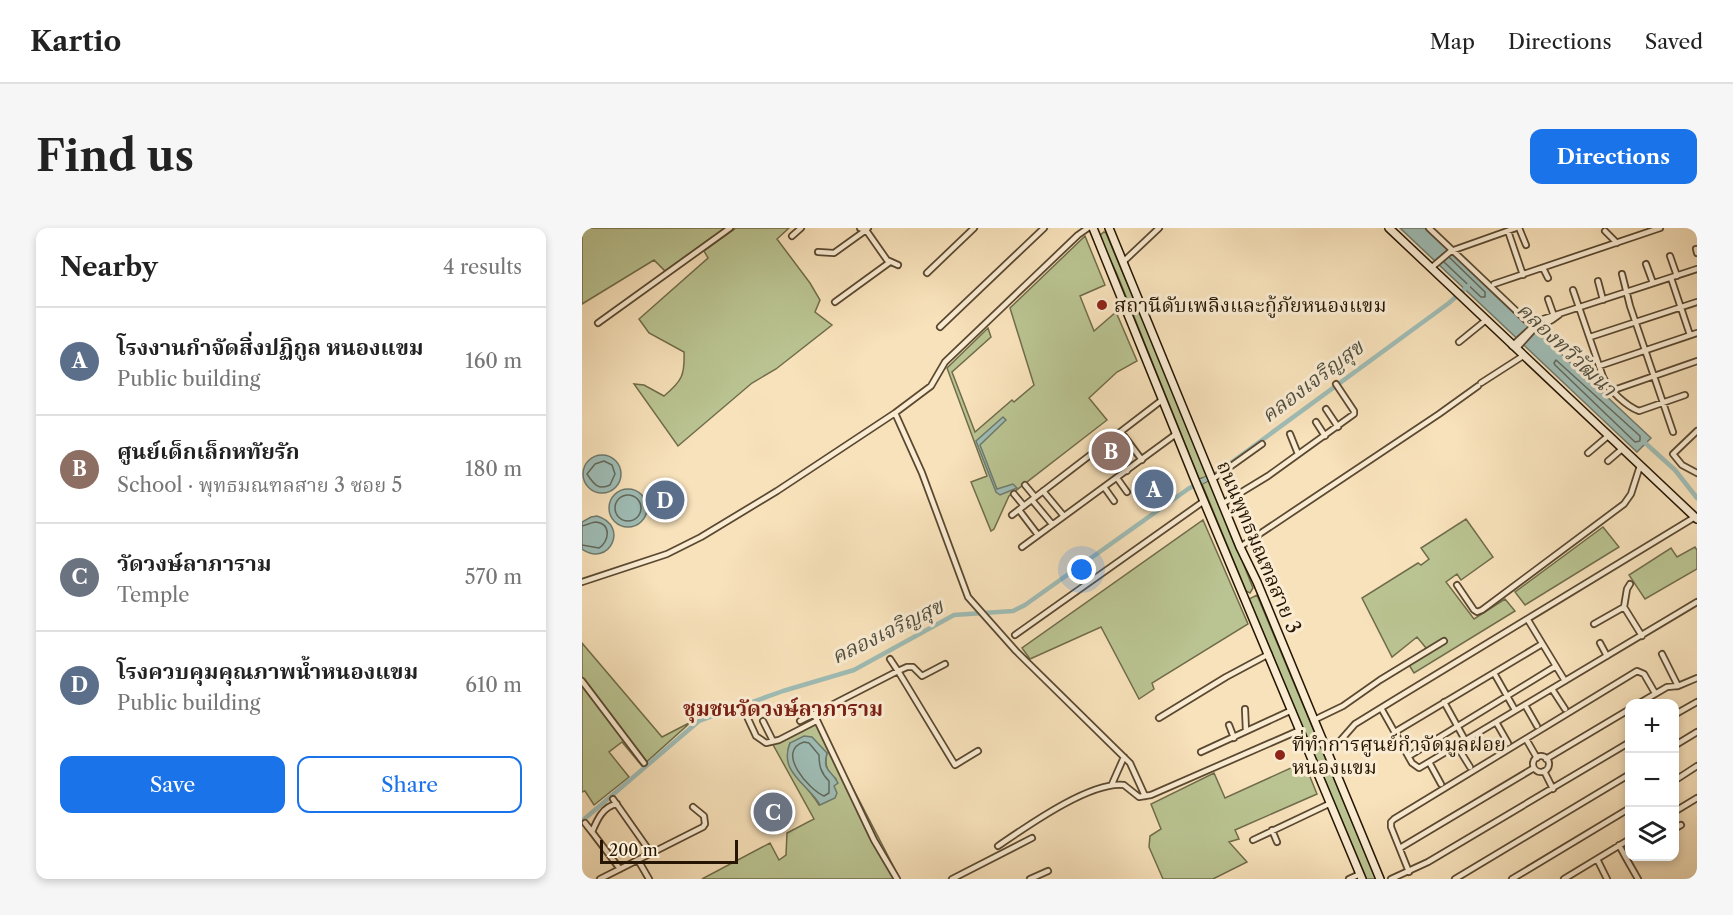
<!DOCTYPE html>
<html lang="en">
<head>
<meta charset="utf-8">
<style>
  :root { --surface:#fff; --page:#f6f6f6; --text:#222; --muted:#767676; --line:#e0e0e0; --accent:#1a73e8 }
  body { margin:0; font-family:"Libre Caslon Text","Noto Serif Thai",serif; background:var(--page); color:var(--text) }
  .controls { position:absolute; right:18px; bottom:18px; display:grid; overflow:hidden; border-radius:12px; box-shadow:0 3px 9px #0003 }
  .controls button { width:54px; height:54px; display:grid; place-items:center; padding:0; border:0; border-bottom:2px solid var(--line); background:var(--surface); color:var(--text); font:30px sans-serif }
  .scale { position:absolute; left:18px; bottom:15px; width:138px; box-sizing:border-box; padding-left:6px; border:3px solid #251502; border-top:0; font-size:16px; line-height:21px; white-space:nowrap; color:#251502; -webkit-text-stroke:4px #faecd3; paint-order:stroke }
  .you { position:absolute; left:500px; top:342px; width:21px; height:21px; margin:-15px; border:4px solid #fff; border-radius:50%; background:#1a73e8; box-shadow:0 0 0 9px #1a73e833 }
  .badge { display:grid; place-items:center; width:39px; height:39px; border-radius:50%; background:var(--accent); color:#fff; font-size:20px; font-weight:700 }
  .pin { position:absolute; translate:-50% -50%; border:3px solid #fff; box-shadow:0 2px 6px #0006 }
  .list { margin:0; padding:0; list-style:none }
  h2 { display:flex; justify-content:space-between; align-items:center; height:78px; margin:0; padding:0 24px; font-size:26px }
  h2 small { font-size:20px; font-weight:400; color:var(--muted) }
  .list li { display:grid; grid-template-columns:39px 1fr auto; gap:18px; align-items:center; box-sizing:border-box; height:108px; padding:0 24px; border-top:2px solid var(--line) }
  .list b { display:block; font-size:22px; white-space:nowrap }
  .list p { margin:0; font-size:20px; white-space:nowrap; color:var(--muted) }
  .list em { font-size:20px; font-style:normal; color:var(--muted) }
  .actions { display:flex; gap:12px; padding:18px 24px }
  .actions a { flex:1; padding:14px 0; border:2px solid var(--accent); border-radius:12px; text-align:center; font-size:21px; color:var(--accent) }
  .actions .main { background:var(--accent); color:#fff }
  .icon { flex:none; width:33px; height:33px; fill:none; stroke:currentColor; stroke-width:2; stroke-linecap:round; stroke-linejoin:round }
  .map { position:relative; flex:none; width:1115px; height:651px; overflow:hidden; border-radius:12px }
  header { display:flex; align-items:center; gap:36px; box-sizing:border-box; height:84px; padding:0 30px; background:var(--surface); border-bottom:2px solid var(--line) }
  header strong { font-size:28px }
  nav { display:flex; gap:33px; margin-inline-start:auto; font-size:21px }
  .intro { display:flex; align-items:center; justify-content:space-between; box-sizing:border-box; height:144px; padding:0 36px }
  h1 { margin:0; font-size:42px }
  .button { padding:15px 27px; border-radius:12px; background:var(--accent); color:#fff; font-size:21px; font-weight:700 }
  main { display:flex; gap:36px; padding:0 36px }
  aside { flex:1; background:var(--surface); border-radius:12px; box-shadow:0 3px 9px #0003 }
  .map>svg:first-child { display:block }
</style>
</head>
<body>
<header>
<strong>Kartio</strong>
<nav><a>Map</a><a>Directions</a><a>Saved</a></nav>
</header>
<div class="intro"><h1>Find us</h1><a class="button">Directions</a></div>
<main>
<aside>
<h2>Nearby<small>4 results</small></h2>
<ul class="list">
<li><span class="badge" style="background:#5c6f8a">A</span><div><b>โรงงานกำจัดสิ่งปฏิกูล หนองแขม</b><p>Public building</p></div><em>160 m</em></li>
<li><span class="badge" style="background:#8d6e63">B</span><div><b>ศูนย์เด็กเล็กหทัยรัก</b><p>School · พุทธมณฑลสาย 3 ซอย 5</p></div><em>180 m</em></li>
<li><span class="badge" style="background:#6b7280">C</span><div><b>วัดวงษ์ลาภาราม</b><p>Temple</p></div><em>570 m</em></li>
<li><span class="badge" style="background:#5c6f8a">D</span><div><b>โรงควบคุมคุณภาพน้ำหนองแขม</b><p>Public building</p></div><em>610 m</em></li>
</ul>
<div class="actions"><a class="main">Save</a><a>Share</a></div>
</aside>
<div class="map">
<svg width="1115" height="651" viewBox="0 0 1115 651">
  <rect width="100%" height="100%" fill="#f8e2bb"/>
  <filter id="stains"><feTurbulence type="fractalNoise" baseFrequency=".00333" numOctaves="4"/><feColorMatrix values="0 0 0 0 .2 0 0 0 0 .09 0 0 0 0 .02 0 0 0 .5 -.17"/></filter>
  <radialGradient id="worn" r=".72"><stop offset=".6" stop-color="#630" stop-opacity="0"/><stop offset="1" stop-color="#630" stop-opacity=".3"/></radialGradient>
  <path fill="#bac492" stroke="#706c4a" stroke-width="1.5" fill-rule="evenodd" d="M 0,0 L 143,0 L 83,43 L 72,32 L 0,76 Z
    M 154,0 L 207,0 L 195,11 L 228,55 L 238,72 L 233,84 L 250,97 L 194,141 L 170,155 L 96,218 L 52,156 L 62,157 L 82,168 C 100,153 103,147 102,124 L 67,105 L 57,91 L 126,30 L 122,23 Z
    M 522,4 L 524,5 L 626,248 L 617,251 L 535,46 L 517,8 Z
    M 503,8 L 523,57 L 498,68 L 512,103 L 534,84 L 555,133 L 535,144 L 507,170 L 525,192 L 427,268 L 412,301 L 409,303 L 389,254 L 405,248 L 365,140 L 406,100 L 409,109 L 370,144 L 393,204 L 430,172 L 432,174 L 452,157 L 428,80 Z
    M 628,252 L 671,360 L 668,365 L 664,363 L 620,256 Z
    M 884,291 L 911,329 L 879,352 L 875,346 L 864,354 L 892,391 L 923,371 L 933,383 L 832,445 L 827,437 L 844,420 L 835,409 L 810,429 L 780,370 L 836,335 L 839,337 L 847,331 L 839,320 Z
    M 621,292 L 666,396 L 570,455 L 572,461 L 557,471 L 519,399 L 448,431 L 440,420 Z
    M 1021,299 L 1037,319 L 943,377 L 933,364 Z
    M 1113,319 L 1115,322 L 1115,341 L 1063,371 L 1047,347 L 1089,320 L 1095,329 Z
    M 675,367 L 794,651 L 784,651 L 667,371 Z
    M 0,415 L 80,509 L 109,494 L 60,538 L 40,514 L 27,524 L 47,549 L 12,577 L 3,563 L 0,564 Z
    M 235,491 L 318,651 L 120,651 L 188,615 L 197,632 L 204,627 L 205,605 L 232,591 L 189,513 ZM 208,515 L 245,525 C 242,537 245,543 254,551 L 252,558 L 237,577 C 227,559 198,537 208,515 Z
    M 722,534 L 735,566 L 653,602 L 657,611 L 647,614 L 665,634 L 631,651 L 581,651 L 567,619 L 568,608 L 579,601 L 569,576 L 632,545 L 643,570 Z"/>
  <path fill="#9fbdb6" stroke="#6e7a6e" stroke-width="1.5" d="M 818,0 L 845,0 L 1069,210 L 1055,224 Z
    M 421,189 L 424,192 L 398,217 L 415,261 L 431,256 L 435,260 L 418,267 L 414,264 L 394,213 Z
    M1 246a19 19 0 1 1 38 0a19 19 0 1 1-38 0Z
    M27 280a19 19 0 1 1 38 0a19 19 0 1 1-38 0Z
    M 15,288 C 48,298 27,340 0,321 L 0,294 L 9,289 Z
    M 222,508 L 230,509 L 245,525 C 240,544 249,541 256,555 L 252,558 L 255,565 L 253,570 L 238,577 C 226,556 196,544 208,515 Z"/>
  <g fill="none" stroke-linecap="round" stroke-linejoin="round">
    <path stroke="#62695c" stroke-width="1.5" d="M 862,34 L 899,69 L 903,69 L 903,64 L 867,29
      M 974,132 L 1058,208 L 1058,213 L 1053,214 L 973,137 L 972,135 Z
      M 22,233 L 30,237 L 33,246 L 28,257 C 16,263 11,255 5,246 L 13,236 Z
      M33 280a13 13 0 1 1 26 0a13 13 0 1 1-26 0Z
      M 0,298 C 5,297 10,294 14,294 C 30,296 27,314 17,320 L 0,317
      M 222,514 L 227,515 L 237,527 C 237,538 239,545 247,553 L 247,565 L 242,568 C 227,562 193,523 222,514 Z"/>
    <path stroke="#9fbdb6" stroke-width="4.5" d="M 1061,213 L 1093,242 L 1115,270
      M 0,593 L 117,493 L 201,463 L 272,442 L 372,387 L 431,383 L 443,377 L 606,261 L 635,245 L 867,75 L 886,58"/>
    <defs>
      <path id="street" d="M 278,0 L 284,2 L 286,0
        M 847,0 L 947,95
        M 937,0 L 944,17
        M 926,3 L 941,47
        M 1023,3 L 1035,15
        M 210,8 L 219,0
        M 1114,21 L 1115,25
        M 236,24 L 252,25 L 284,2 L 305,32 L 316,37
        M 1088,28 L 1095,48
        M 541,34 L 577,0
        M 1064,36 L 1071,55
        M 849,40 L 869,23 L 934,0
        M 961,40 L 966,50
        M 345,45 L 392,0
        M 1040,46 L 1048,78 L 1091,204
        M 1089,50 L 1108,107
        M 1016,53 L 1021,72
        M 912,56 L 1078,0
        M 991,62 L 1021,149 C 1027,162 1044,178 1057,183 L 1103,167
        M 966,71 L 972,88
        M 253,74 L 308,34
        M 16,95 L 148,0
        M 358,99 L 462,0
        M 1008,109 L 1115,74
        M 877,114 L 904,92
        M 930,118 L 958,92 L 1115,41
        M 934,121 L 951,102 L 970,92 L 977,87
        M 1017,138 L 1115,105
        M 899,155 L 941,128
        M 1029,163 L 1115,133
        M 744,181 L 756,199
        M 313,185 L 340,245 L 386,369 L 434,423 L 548,535 L 563,568
        M 734,194 L 743,208
        M 1115,203 L 1091,226 L 1100,237 L 1115,245
        M 539,204 L 560,232
        M 708,206 L 716,226
        M 1006,225 L 1026,208
        M 534,227 L 545,243
        M 1026,233 L 1040,221
        M 535,250 L 545,264
        M 631,251 L 680,216
        M 443,257 L 453,269
        M 522,259 L 532,273
        M 461,263 L 481,287
        M 432,266 L 442,278
        M 450,272 L 470,296
        M 640,276 L 686,248 L 772,186 L 772,183 L 754,156
        M 437,282 L 456,307
        M 430,287 L 580,172
        M 440,319 L 594,206
        M 658,319 L 857,186 L 896,158
        M 0,354 L 85,326 L 119,309 L 195,263 L 313,185 L 349,158 L 363,134 L 496,7 L 506,0
        M 875,357 L 892,382 L 895,384 L 900,382 L 1042,276 L 1049,266 L 1058,238
        M 1042,379 L 1045,361 L 1048,356
        M 946,392 L 983,453
        M 1012,396 L 1042,379 L 1060,408
        M 433,407 L 622,273
        M 1018,415 L 1025,428
        M 1080,426 L 1096,458
        M 308,431 L 316,443 L 325,439 L 331,439 L 340,448 L 363,436
        M 912,445 L 933,482
        M 0,453 L 62,535
        M 970,461 L 983,481
        M 862,474 L 883,512
        M 1056,476 L 1085,459 L 1096,458 L 1115,450
        M 943,477 L 955,498
        M 161,480 L 174,508 L 184,515 L 197,512 L 234,493
        M 799,480 L 830,535 L 837,540 L 1115,374
        M 663,481 L 664,503
        M 1092,487 L 1115,474
        M 577,490 L 644,449 L 687,426
        M 732,492 L 761,478 L 798,452 L 862,413
        M 181,493 L 191,513
        M 218,493 L 232,486
        M 914,494 L 926,515
        M 647,497 L 652,510
        M 813,504 L 960,416
        M 944,511 L 955,530
        M 875,518 L 888,539
        M 1092,518 L 1115,504
        M 744,520 L 758,513 L 773,496 L 812,472 L 1113,289
        M 619,524 L 710,482
        M 827,528 L 974,438
        M951 536a8 8 0 1 1 16 0a8 8 0 1 1-16 0Z
        M 964,531 L 1048,481
        M 847,534 L 859,556
        M 962,543 L 971,561
        M 1092,553 L 1115,538
        M 530,556 L 542,529
        M 31,571 L 69,625
        M 35,576 C 21,578 15,592 10,604 L 38,641
        M 1092,584 L 1115,570
        M 3,595 L 10,604
        M 1092,601 L 1099,597
        M 690,602 L 695,614
        M 671,612 L 749,575
        M 1037,617 L 1044,630 L 1048,628
        M 416,618 C 444,599 508,553 542,557 L 557,569 L 569,567 L 718,502
        M 818,620 L 952,540
        M 1044,630 L 1056,651
        M 1015,631 L 1025,651
        M 56,632 L 67,651
        M 827,644 L 809,599 L 809,594 L 812,591 L 1055,443 L 1062,446 L 1073,465
        M 18,651 L 121,599 L 123,596 L 122,588 L 111,579
        M 315,651 L 292,612 L 232,486 L 316,443 L 373,537 L 396,523
        M 370,651 L 450,610
        M 448,651 L 466,643
        M 767,651 L 778,646
        M 809,651 L 846,634 L 1048,514
        M 873,651 L 1048,546
        M 930,651 L 1048,580
        M 982,651 L 1048,611"/>
      <path id="secondary" d="M 511,0 L 613,252 L 780,651
        M 527,0 L 658,319 L 675,354 L 798,651
        M 807,0 L 1115,291"/>
    </defs>
    <use href="#street" stroke="#5a4830" stroke-width="8"/>
    <use href="#secondary" stroke="#251502" stroke-width="10"/>
    <use href="#street" stroke="#faecd3" stroke-width="4.5"/>
    <use href="#secondary" stroke="#faecd3" stroke-width="7"/>
  </g>
  <g fill="#8f2418" stroke="#faecd3" stroke-width="2">
    <circle cx="520" cy="77" r="6"/>
    <circle cx="698" cy="527" r="6"/>
  </g>
  <g text-anchor="middle" dominant-baseline="central" stroke-width="6" stroke-linejoin="round" paint-order="stroke">
    <g font-size="20" fill="#251502" stroke="#faecd3" text-anchor="start">
      <text x="532" y="77">สถานีดับเพลิงและกู้ภัยหนองแขม</text>
      <text x="710" y="516">ที่ทำการศูนย์กำจัดมูลฝอย<tspan x="710" dy="23">หนองแขม</tspan></text>
    </g>
    <g font-size="20" fill="#251502" stroke="#faecd3">
      <text transform="translate(677 319) rotate(67)">ถนนพุทธมณฑลสาย 3</text>
    </g>
    <g font-size="21" font-style="italic" fill="#505041" stroke="#faecd3">
      <text transform="translate(985 121) rotate(43)">คลองทวีวัฒนา</text>
      <text transform="translate(730 153) rotate(-37)">คลองเจริญสุข</text>
      <text transform="translate(305 403) rotate(-26)">คลองเจริญสุข</text>
    </g>
    <g font-size="21" font-weight="bold" fill="#7a1f14" stroke="#faecd3">
      <text x="201" y="480">ชุมชนวัดวงษ์ลาภาราม</text>
    </g>
  </g>
  <rect width="100%" height="100%" filter="url(#stains)"/>
  <rect width="100%" height="100%" fill="url(#worn)"/>
</svg>
<div class="controls">
<button>+</button>
<button>−</button>
<button><svg class="icon" aria-label="layers" viewBox="0 0 24 24"><path d="M12 4l9 5-9 5-9-5zM3 14l9 5 9-5"/></svg></button>
</div>
<div class="scale">200 m</div>
<div class="you"></div>
<div class="pin badge" style="left:572px;top:261px;background:#5c6f8a">A</div>
<div class="pin badge" style="left:529px;top:223px;background:#8d6e63">B</div>
<div class="pin badge" style="left:191px;top:584px;background:#6b7280">C</div>
<div class="pin badge" style="left:83px;top:272px;background:#5c6f8a">D</div>
</div>
</main>
</body>
</html>
